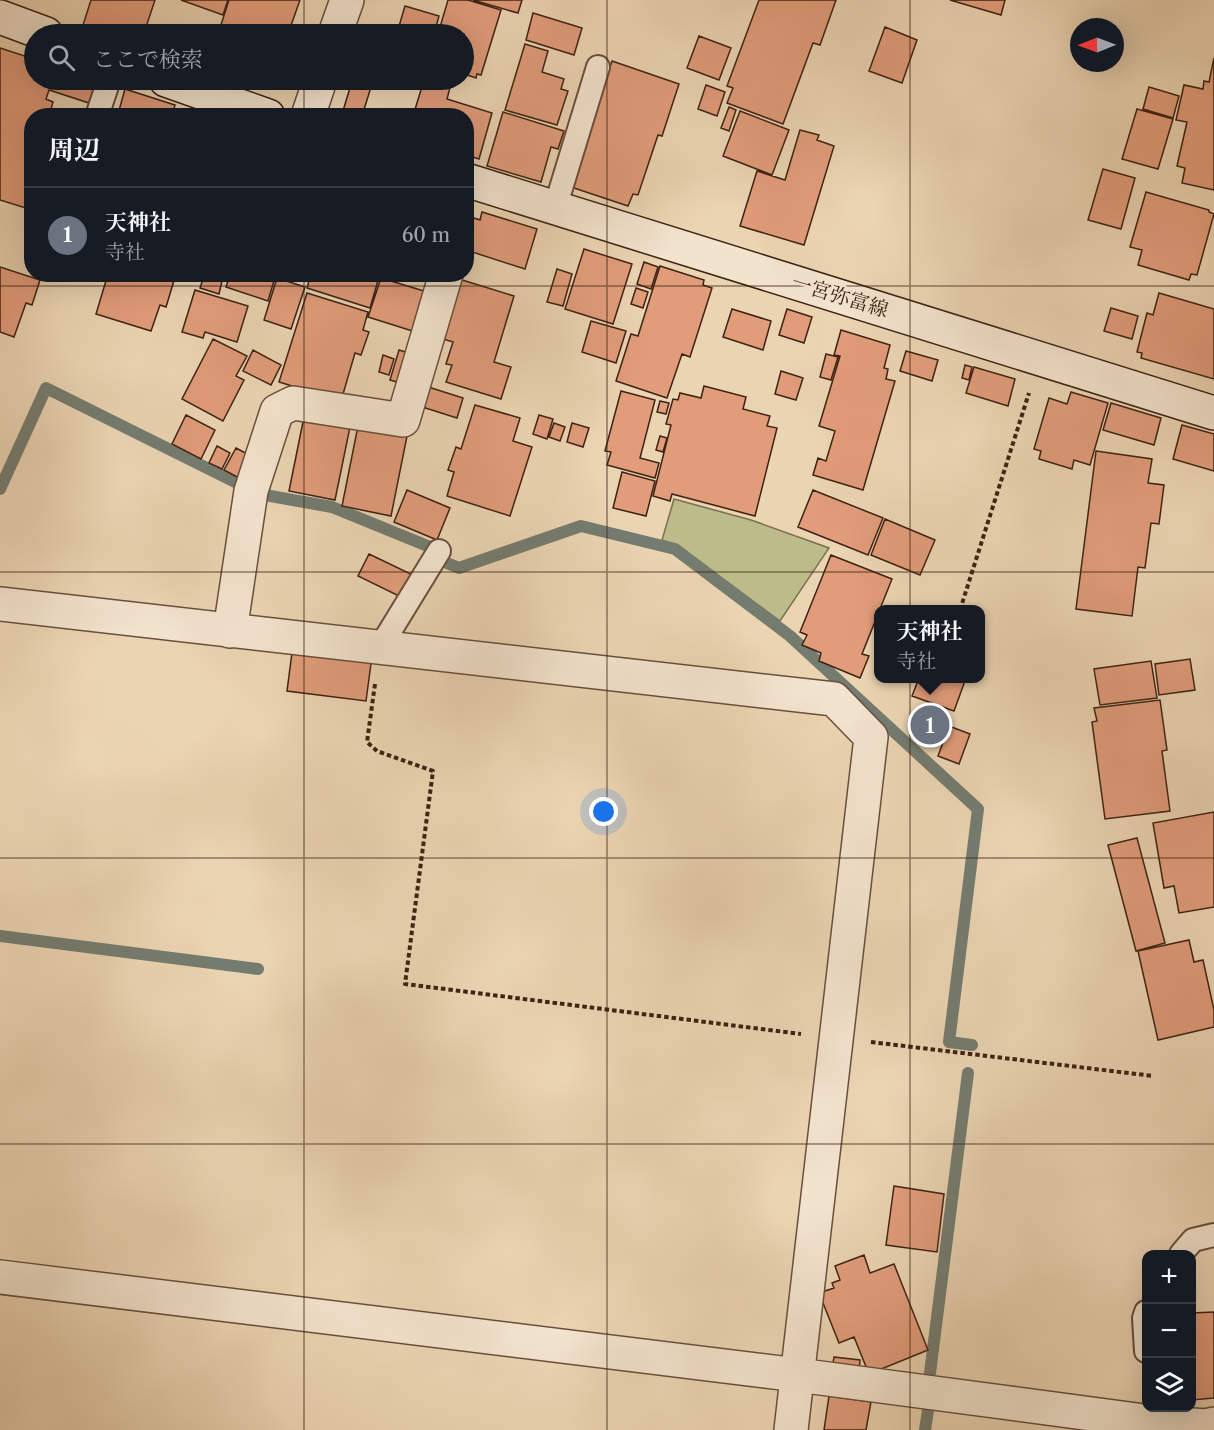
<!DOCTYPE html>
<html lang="ja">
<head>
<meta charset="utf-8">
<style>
  :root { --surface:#171b24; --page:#242831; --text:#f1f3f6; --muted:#9ea1a6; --line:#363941; --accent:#ea580c }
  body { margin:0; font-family:"Libre Caslon Text","Noto Serif JP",serif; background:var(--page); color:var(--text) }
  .controls { position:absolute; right:18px; bottom:18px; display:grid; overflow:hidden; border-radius:12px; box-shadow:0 6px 24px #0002 }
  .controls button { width:54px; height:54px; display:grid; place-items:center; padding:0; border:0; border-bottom:2px solid var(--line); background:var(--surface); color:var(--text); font:30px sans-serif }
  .compass { position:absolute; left:1070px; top:18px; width:54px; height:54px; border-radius:50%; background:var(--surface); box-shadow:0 6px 24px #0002; rotate:269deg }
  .you { position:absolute; left:604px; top:812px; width:21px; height:21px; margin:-15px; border:4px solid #fff; border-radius:50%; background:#1a73e8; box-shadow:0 0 0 9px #1a73e833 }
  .badge { display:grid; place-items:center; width:39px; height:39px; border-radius:50%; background:var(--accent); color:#fff; font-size:20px; font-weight:700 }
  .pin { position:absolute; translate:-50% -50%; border:3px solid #fff; box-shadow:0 2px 6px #0006 }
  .popup { position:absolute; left:874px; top:605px; width:111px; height:78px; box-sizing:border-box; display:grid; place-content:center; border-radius:12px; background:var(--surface); filter:drop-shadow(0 2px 4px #0005); font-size:20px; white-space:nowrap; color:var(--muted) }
  .popup b { font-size:22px; color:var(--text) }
  .popup::after { content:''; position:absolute; left:50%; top:100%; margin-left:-12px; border:12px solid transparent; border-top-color:var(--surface) }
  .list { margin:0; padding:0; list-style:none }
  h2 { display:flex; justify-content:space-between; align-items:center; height:78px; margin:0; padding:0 24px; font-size:26px }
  h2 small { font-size:20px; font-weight:400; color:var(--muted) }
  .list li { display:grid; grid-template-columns:39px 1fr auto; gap:18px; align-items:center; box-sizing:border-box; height:96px; padding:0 24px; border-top:2px solid var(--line) }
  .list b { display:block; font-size:22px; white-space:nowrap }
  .list p { margin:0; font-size:20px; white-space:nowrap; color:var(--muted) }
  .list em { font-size:20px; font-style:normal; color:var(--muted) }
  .icon { flex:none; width:33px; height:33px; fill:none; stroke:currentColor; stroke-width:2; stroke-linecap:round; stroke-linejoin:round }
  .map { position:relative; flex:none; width:1214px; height:1430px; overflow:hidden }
  .search { position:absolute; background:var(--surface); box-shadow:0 6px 24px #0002; left:24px; top:24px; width:450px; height:66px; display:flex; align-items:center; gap:15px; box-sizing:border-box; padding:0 21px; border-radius:33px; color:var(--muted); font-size:22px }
  .panel { position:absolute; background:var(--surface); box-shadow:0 6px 24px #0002; left:24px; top:108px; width:450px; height:174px; border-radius:24px }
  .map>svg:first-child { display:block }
</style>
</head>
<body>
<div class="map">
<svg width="1214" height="1430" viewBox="0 0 1214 1430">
  <rect width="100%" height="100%" fill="#ebd4b2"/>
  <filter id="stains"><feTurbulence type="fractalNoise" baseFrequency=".00333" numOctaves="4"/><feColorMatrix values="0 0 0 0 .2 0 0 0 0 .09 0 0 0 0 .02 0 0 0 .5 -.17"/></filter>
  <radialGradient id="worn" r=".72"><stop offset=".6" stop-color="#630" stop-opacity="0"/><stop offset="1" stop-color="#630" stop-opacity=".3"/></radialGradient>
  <path fill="#bbbc89" stroke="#7c6f4e" stroke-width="1.5" d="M 674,499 L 751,520 L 829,548 L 780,621 L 678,546 L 662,540 Z"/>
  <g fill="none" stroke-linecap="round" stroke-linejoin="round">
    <path stroke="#747c70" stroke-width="12" d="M 0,489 L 46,388 L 239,484
      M 259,494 L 332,507 L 430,547
      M 442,561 L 459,568 L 581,526 L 675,549 L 790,636 L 978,809 L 949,1042 L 972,1045
      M 0,936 L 258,969
      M 930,1373 L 968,1073
      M 925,1430 L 929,1404"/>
  </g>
  <path fill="#e19c7a" stroke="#3e2214" stroke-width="1.5" d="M 91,0 L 155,0 L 145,30 L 157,34 L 109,34 L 83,25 Z
    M 181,0 L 228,0 L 223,15 Z
    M 229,0 L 300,0 L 288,34 L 218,34 Z
    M 448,0 L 468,0 L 501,10 L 481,75 L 477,74 L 476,78 L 464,74 L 464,34 L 438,34 Z
    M 473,0 L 522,0 L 518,13 Z
    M 759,0 L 836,0 L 820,45 L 813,43 L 783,124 L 727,103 L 733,88 L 727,86 Z
    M 950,0 L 1005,0 L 1001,15 Z
    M 405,6 L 439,16 L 434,34 L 397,33 Z
    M 533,13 L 582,28 L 574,55 L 526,40 Z
    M 885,27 L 917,40 L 902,83 L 869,71 Z
    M 699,36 L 731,48 L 719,80 L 687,68 Z
    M 525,44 L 548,51 L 542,72 L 564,79 L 561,89 L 568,91 L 557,125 L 505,110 Z
    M 0,48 L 34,59 L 34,80 L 97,80 L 89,103 L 49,90 L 46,99 L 53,102 L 49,116 L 32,116 L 32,210 L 0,200 Z
    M 1214,58 L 1214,190 L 1182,183 L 1185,168 L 1177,166 L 1187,122 L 1176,120 L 1184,85 L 1203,89 L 1204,81 L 1209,82 Z
    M 612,61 L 679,84 L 662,136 L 658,135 L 638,195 L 633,194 L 628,206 L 571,187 Z
    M 356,80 L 382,80 L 380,87 Z
    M 424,80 L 452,80 L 447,99 L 492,113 L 479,159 L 466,155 L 466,116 L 413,116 Z
    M 352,81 L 371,87 L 362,116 L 343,111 Z
    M 706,85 L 725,92 L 717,116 L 698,109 Z
    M 1149,87 L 1179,96 L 1173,118 L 1143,109 Z
    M 125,89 L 175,105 L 172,116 L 118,114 Z
    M 729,107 L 736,110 L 729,131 L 721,128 Z
    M 1137,109 L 1173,119 L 1158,169 L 1122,159 Z
    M 740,111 L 789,130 L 772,175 L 723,156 Z
    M 503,112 L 564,131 L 558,149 L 551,147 L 541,182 L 487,166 Z
    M 800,130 L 819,135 L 817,140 L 834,146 L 804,245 L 740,226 L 757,171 L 785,180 Z
    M 1103,169 L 1135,178 L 1121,229 L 1088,220 Z
    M 1146,192 L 1209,210 L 1209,212 L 1214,214 L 1197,275 L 1191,274 L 1189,280 L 1138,265 L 1142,250 L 1130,247 Z
    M 482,212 L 537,229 L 525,269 L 466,250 L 466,242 L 474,218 L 480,220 Z
    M 584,249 L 632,264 L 613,324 L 565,309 Z
    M 644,262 L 658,267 L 651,289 L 637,284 Z
    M 660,266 L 704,280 L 703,285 L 712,288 L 690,357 L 682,354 L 667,398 L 616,381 L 631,334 L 638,336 Z
    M 0,267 L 40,280 L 32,305 L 26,303 L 14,337 L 0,332 Z
    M 557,269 L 572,274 L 563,306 L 547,302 Z
    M 108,274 L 176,274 L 166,307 L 160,305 L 151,331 L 96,314 Z
    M 230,274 L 276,274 L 268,301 L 226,287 Z
    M 311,274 L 372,274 L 379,277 L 370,308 L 307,288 Z
    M 204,276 L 222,281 L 219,294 L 200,288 Z
    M 277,278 L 305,287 L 291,329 L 264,320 Z
    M 381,278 L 434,294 L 422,334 L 368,317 Z
    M 459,279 L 514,296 L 494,362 L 511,367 L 501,399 L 446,382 L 452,365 L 446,364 L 453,342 L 440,338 Z
    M 636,288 L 648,292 L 643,308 L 631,304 Z
    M 195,290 L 248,306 L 237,342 L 205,332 L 203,338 L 182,332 Z
    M 307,293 L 368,312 L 363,330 L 369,332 L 361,355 L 355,353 L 341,401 L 279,382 Z
    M 1159,293 L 1214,309 L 1214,379 L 1141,358 L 1142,353 L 1137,352 L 1147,313 L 1153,315 Z
    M 1111,308 L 1138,316 L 1132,339 L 1104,331 Z
    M 732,309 L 771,321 L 763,350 L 723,337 Z
    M 787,309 L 812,317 L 804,343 L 779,335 Z
    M 591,321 L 626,331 L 616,363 L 582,352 Z
    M 841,330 L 890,345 L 884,368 L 888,369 L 886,379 L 895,381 L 863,490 L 813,475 L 818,458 L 826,461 L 835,431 L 819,426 L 840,356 L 834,355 Z
    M 213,339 L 247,356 L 236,376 L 244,380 L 223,421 L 182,399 Z
    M 253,350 L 281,365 L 271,385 L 243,371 Z
    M 399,350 L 419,356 L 409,386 L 390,380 Z
    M 906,351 L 938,360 L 932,381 L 900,371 Z
    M 826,354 L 838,357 L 831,380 L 820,377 Z
    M 383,355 L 394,359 L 389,375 L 379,372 Z
    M 965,365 L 972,367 L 969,380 L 962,378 Z
    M 974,367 L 1015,379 L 1008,406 L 966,393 Z
    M 781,371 L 803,378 L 796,400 L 775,394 Z
    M 422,385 L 463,398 L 457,418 L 416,405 Z
    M 704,386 L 746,397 L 743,409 L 770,416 L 767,426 L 777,428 L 755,516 L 672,494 L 670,501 L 653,496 L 671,425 L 666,424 L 673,399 L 678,400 L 680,393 L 701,398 Z
    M 621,391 L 655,400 L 640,458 L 659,463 L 655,478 L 607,465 L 611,452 L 605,451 Z
    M 1071,392 L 1108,403 L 1090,465 L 1074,460 L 1072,469 L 1039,459 L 1041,451 L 1034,449 L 1049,398 L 1067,404 Z
    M 660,401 L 669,403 L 666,414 L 657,412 Z
    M 1111,403 L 1161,418 L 1154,445 L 1103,430 Z
    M 475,405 L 520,418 L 513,441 L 532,447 L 510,516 L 447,496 L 454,472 L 448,470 L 456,447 L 461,449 Z
    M 305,412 L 351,422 L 335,500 L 289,491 Z
    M 186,415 L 215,430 L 201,459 L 172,444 Z
    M 539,415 L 553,419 L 547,439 L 533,434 Z
    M 359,421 L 408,431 L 391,516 L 342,506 Z
    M 554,423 L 565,427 L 560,441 L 549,437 Z
    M 572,423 L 589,428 L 583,447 L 567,442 Z
    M 1182,425 L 1214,434 L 1214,471 L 1173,459 Z
    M 660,436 L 667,438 L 663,452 L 656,450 Z
    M 217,446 L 230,453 L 222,469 L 209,463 Z
    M 236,448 L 253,457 L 241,479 L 224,470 Z
    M 1096,451 L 1152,459 L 1148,483 L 1164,485 L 1159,524 L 1151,523 L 1145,568 L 1138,567 L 1132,616 L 1076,609 Z
    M 622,472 L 655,481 L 646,516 L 613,508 Z
    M 407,490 L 450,508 L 437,540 L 394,522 Z
    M 813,490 L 883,518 L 868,555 L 798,527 Z
    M 885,519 L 935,540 L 920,575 L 871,555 Z
    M 369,554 L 415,576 L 405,599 L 358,576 Z
    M 831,555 L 892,579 L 862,654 L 869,656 L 860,678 L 819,661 L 821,653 L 802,645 L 807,635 L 800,632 Z
    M 293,645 L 372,656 L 366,701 L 287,691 Z
    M 1190,659 L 1195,690 L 1159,695 L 1155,664 Z
    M 1151,661 L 1157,698 L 1100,705 L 1094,669 Z
    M 919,678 L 966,678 L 954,711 L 912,696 Z
    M 1160,700 L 1167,750 L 1162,751 L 1170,811 L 1105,819 L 1092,722 L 1097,721 L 1094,708 Z
    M 921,706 L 947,716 L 936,745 L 910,735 Z
    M 949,726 L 970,734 L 959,764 L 938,756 Z
    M 1214,812 L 1214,907 L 1179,913 L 1174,886 L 1164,888 L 1153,823 Z
    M 1137,838 L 1165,943 L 1136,951 L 1108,845 Z
    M 1189,940 L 1194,962 L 1203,960 L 1214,1010 L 1214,1027 L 1158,1040 L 1138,951 Z
    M 894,1186 L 944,1194 L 937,1252 L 886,1245 Z
    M 864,1255 L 870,1273 L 894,1264 L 928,1350 L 869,1374 L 854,1337 L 839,1343 L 819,1293 L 834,1288 L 832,1283 L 840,1280 L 835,1266 Z
    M 1214,1312 L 1214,1398 L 1192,1400 L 1192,1313 Z
    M 834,1357 L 860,1360 L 859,1373 L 832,1369 Z
    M 829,1396 L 871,1402 L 866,1430 L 824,1430 Z"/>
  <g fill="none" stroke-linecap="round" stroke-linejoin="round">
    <defs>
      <path id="service" d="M 97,116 L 109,80
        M 555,208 L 598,67
        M 379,649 L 439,551
        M 1181,1254 L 1193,1240 L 1214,1235
        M 1146,1312 L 1144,1318 L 1146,1351"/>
      <path id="minor" d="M 335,34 L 347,0
        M 308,116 L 320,80
        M 0,604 L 834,699 L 871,737 L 791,1430
        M 230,631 L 251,491 L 277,411 L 293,403 L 403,420 L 446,274
        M 0,1277 L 798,1375 L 1152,1422 L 1206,1426 L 1214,1424"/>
      <path id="secondary" d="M 0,17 L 46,34
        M 166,80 L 268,116
        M 466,180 L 1214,413"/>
    </defs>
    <use href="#service" stroke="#694e3c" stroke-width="26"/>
    <use href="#minor" stroke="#694e3c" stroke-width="36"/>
    <use href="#secondary" stroke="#3e2214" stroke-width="36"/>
    <path stroke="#3e2214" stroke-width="4" stroke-dasharray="4.5 3" stroke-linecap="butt" d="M 960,610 L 1029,393
      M 375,684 L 367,742 L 377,751 L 433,771 L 405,984 L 801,1034
      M 871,1042 L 1153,1076"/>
    <use href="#service" stroke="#f2e3cd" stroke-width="22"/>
    <use href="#minor" stroke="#f2e3cd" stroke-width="33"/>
    <use href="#secondary" stroke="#f2e3cd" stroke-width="33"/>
  </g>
  <path fill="none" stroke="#3e2214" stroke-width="1.5" stroke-opacity="0.55" d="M 304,0 L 304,34M 607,0 L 607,1430M 910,0 L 910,1430M 304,80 L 304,116M 304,274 L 304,1430M 0,286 L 1214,286M 0,572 L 1214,572M 0,858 L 1214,858M 0,1144 L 1214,1144"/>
  <g text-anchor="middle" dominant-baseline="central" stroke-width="5" stroke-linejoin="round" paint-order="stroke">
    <g font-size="20" fill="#3e2214" stroke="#f2e3cd">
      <text transform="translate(840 296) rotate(17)">一宮弥富線</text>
    </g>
  </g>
  <rect width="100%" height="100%" filter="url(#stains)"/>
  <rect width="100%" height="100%" fill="url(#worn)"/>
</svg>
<div class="controls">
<button>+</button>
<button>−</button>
<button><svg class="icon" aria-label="layers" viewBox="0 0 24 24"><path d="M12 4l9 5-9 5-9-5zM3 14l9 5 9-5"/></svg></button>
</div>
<svg class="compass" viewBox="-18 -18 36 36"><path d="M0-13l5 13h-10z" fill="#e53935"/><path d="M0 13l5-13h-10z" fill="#9ea1a6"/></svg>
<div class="you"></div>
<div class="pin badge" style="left:930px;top:725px;background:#6b7280">1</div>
<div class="popup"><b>天神社</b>寺社</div>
<div class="search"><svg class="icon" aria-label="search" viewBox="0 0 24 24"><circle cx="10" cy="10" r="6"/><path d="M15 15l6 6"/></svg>ここで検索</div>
<section class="panel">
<h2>周辺<small></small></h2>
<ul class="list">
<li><span class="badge" style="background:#6b7280">1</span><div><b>天神社</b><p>寺社</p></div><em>60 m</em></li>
</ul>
</section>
</div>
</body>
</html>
